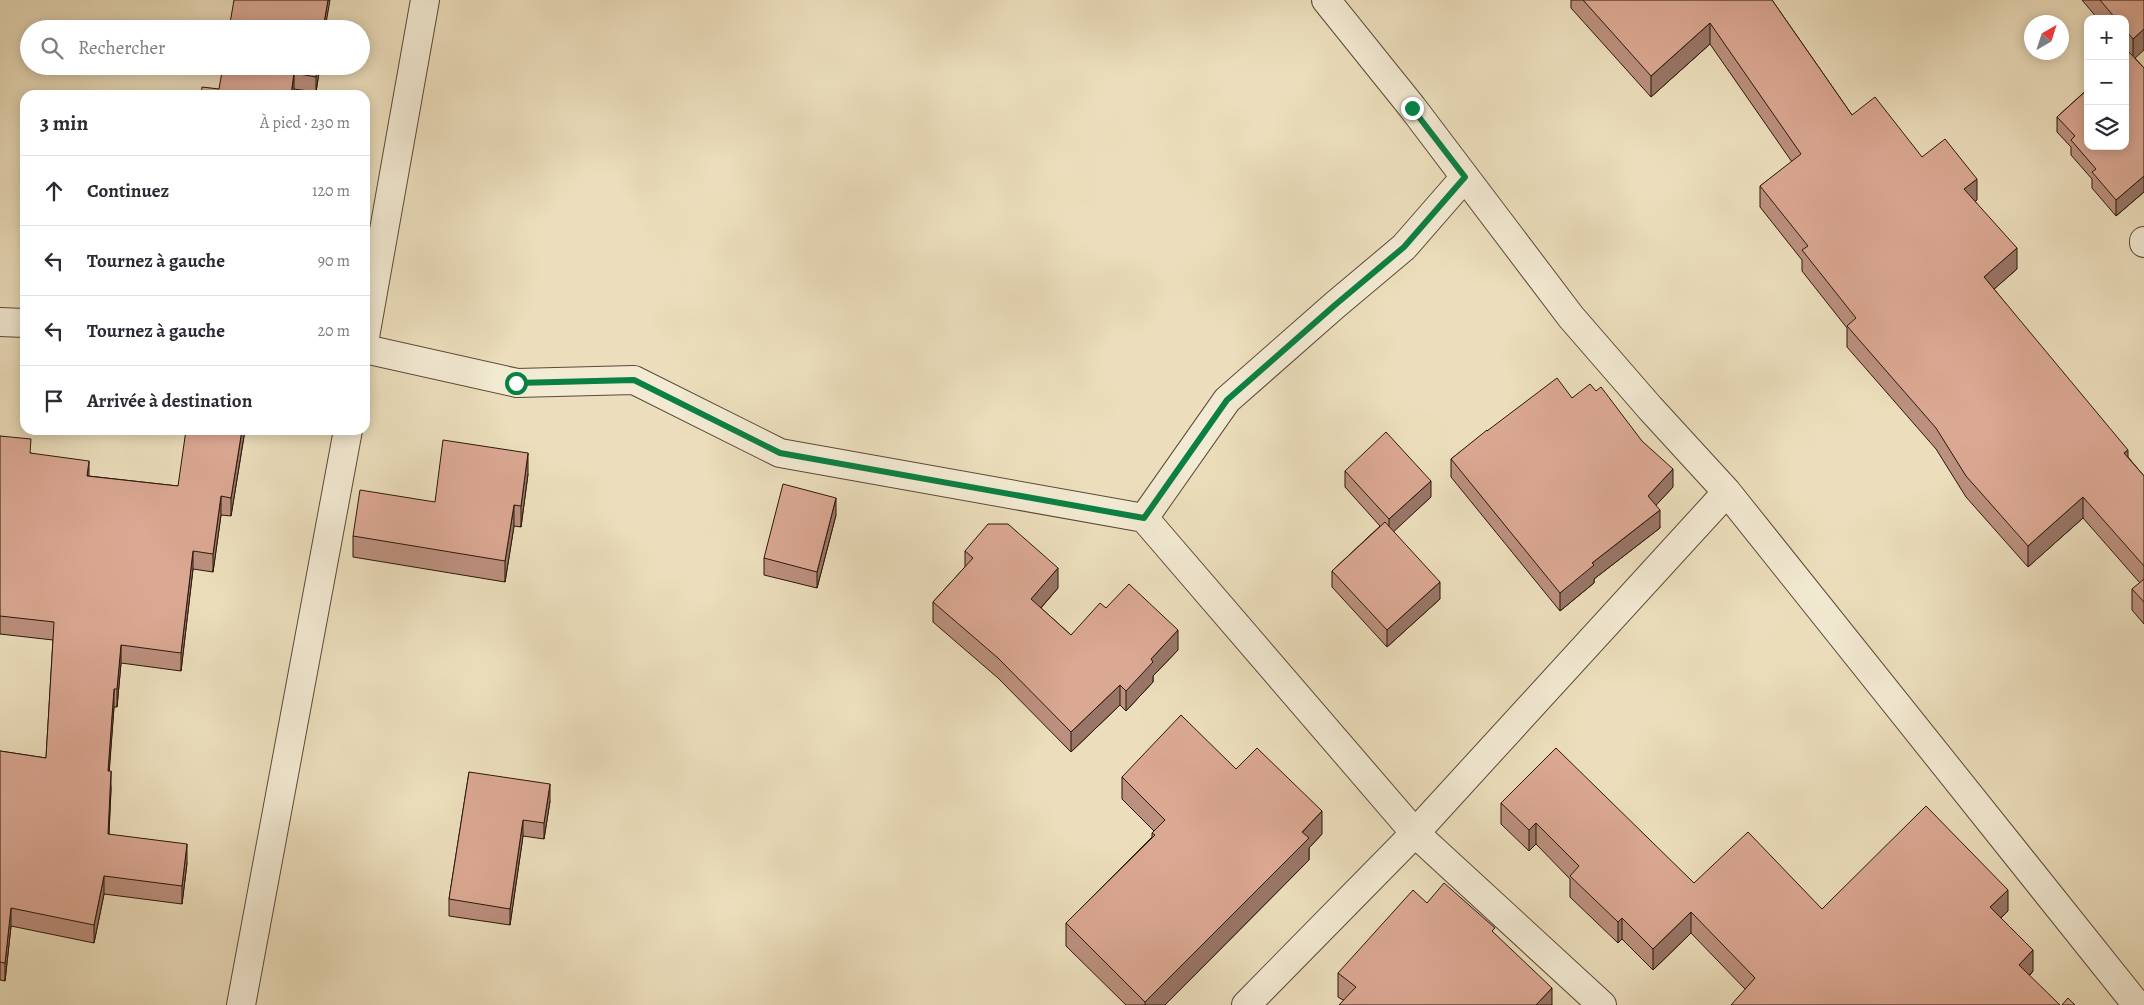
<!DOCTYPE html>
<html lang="fr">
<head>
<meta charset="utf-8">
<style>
  :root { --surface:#fff; --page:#f2f2f3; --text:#2b2b33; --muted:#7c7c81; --line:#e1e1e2 }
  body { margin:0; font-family:Alegreya,serif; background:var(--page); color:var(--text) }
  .controls { position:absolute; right:15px; top:15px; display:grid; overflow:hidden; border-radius:10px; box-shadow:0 2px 12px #0003 }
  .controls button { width:45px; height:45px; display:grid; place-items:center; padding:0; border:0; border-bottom:1px solid var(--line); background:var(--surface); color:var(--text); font:25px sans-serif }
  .compass { position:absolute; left:2024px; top:15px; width:45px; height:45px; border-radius:50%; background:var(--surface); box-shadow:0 2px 12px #0003; rotate:39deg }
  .stop { position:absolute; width:15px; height:15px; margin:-11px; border:4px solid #0b8043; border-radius:50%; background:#fff }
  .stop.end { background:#0b8043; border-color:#fff; box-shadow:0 1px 5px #0008 }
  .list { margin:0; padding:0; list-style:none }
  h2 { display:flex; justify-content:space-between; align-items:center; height:65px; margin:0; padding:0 20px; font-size:21px }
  h2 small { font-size:16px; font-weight:400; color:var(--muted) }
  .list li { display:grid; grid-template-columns:32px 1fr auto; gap:15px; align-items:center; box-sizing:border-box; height:70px; padding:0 20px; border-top:1px solid var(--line) }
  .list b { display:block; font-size:19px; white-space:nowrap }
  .list em { font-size:16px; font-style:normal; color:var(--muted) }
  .icon { flex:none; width:28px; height:28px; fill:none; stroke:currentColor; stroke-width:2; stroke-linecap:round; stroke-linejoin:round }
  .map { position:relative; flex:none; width:2144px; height:1005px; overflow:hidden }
  .search { position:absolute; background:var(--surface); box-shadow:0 2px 12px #0003; left:20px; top:20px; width:350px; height:55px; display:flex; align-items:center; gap:12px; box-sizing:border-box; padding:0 18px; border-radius:28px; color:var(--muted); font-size:19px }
  .panel { position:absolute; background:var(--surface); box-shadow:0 2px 12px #0003; left:20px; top:90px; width:350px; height:345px; border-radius:15px }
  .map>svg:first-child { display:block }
</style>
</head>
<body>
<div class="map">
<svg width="2144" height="1005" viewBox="0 0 2144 1005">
  <rect width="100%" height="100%" fill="#ecdebc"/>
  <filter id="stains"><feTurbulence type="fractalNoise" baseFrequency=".004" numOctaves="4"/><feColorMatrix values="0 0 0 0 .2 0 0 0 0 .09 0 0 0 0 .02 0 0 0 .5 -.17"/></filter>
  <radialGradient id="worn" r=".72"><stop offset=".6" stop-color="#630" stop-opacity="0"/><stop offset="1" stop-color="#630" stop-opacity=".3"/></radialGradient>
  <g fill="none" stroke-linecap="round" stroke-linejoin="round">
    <defs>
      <path id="minor" d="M 1326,0 L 1412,107 L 1571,317 L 1650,408 L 1727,492 L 2137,1005
        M 2144,241 L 2144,243
        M 0,322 L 25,323
        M 365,337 L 425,0
        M 365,349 L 517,383 L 634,380 L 780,453 L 1144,518 L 1227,400 L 1335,305 L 1404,247 L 1465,177
        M 1144,518 L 1415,833 L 1602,1005
        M 241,1005 L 348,430
        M 1246,1005 L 1415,833 L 1727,492"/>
    </defs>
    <use href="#minor" stroke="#5a4a38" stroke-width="30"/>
    <use href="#minor" stroke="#f3ead3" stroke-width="28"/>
  </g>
  <path fill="#bc907e" stroke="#29180c" d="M 1571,0 L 1772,0 L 1852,115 L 1922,157 L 1977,200 L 1975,201 L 2017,269 L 1994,289 L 2128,457 L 2144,476 L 2144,624 L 2132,610 L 2132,589 L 2140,583 L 2083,518 L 2028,567 L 1966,497 L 1936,449 L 1847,347 L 1847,328 L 1802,271 L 1802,260 L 1760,207 L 1760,186 L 1792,162 L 1710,44 L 1651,97 L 1571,8 Z
    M 2082,0 L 2144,0 L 2135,58 L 2144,68 L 2144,192 L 2116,216 L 2092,188 L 2092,179 L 2071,155 L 2071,147 L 2057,132 L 2057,117 L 2127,53 L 2125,51 L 2125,19 L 2098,19 Z
    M 320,66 L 316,92 L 294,89 L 293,95 L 201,95 L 219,89 Z
    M 1596,391 L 1673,487 L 1656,505 L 1660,528 L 1594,579 L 1594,583 L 1560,611 L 1451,477 L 1451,459 L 1487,431 L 1572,398 Z
    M 245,430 L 231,516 L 221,515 L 213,572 L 193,569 L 181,671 L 121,663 L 117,707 L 114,707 L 109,771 L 111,789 L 109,834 L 187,863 L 182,904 L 104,894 L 94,943 L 11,926 L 5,981 L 0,980 L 0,751 L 46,758 L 53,640 L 0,634 L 0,436 L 31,453 L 89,476 L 178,486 Z
    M 1345,471 L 1431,497 L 1393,531 L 1440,599 L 1387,647 L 1332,587 L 1332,571 L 1380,526 L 1345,487 Z
    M 528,474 L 521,527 L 514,526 L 505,582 L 353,557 L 353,536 L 435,502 Z
    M 836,515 L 817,588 L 764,575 L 764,558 Z
    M 965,551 L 1058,588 L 1041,608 L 1071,635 L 1106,608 L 1178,650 L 1153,676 L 1153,682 L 1126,711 L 1120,705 L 1071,752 L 998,678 L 933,622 L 933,602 L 965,567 Z
    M 1236,769 L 1322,834 L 1309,848 L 1309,860 L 1165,1005 L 1126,1005 L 1066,946 L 1066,923 L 1152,837 L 1152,833 L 1154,831 L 1122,799 L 1122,777 Z
    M 469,772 L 550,801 L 544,839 L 523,836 L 510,925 L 449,916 L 449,899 Z
    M 1501,803 L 1694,883 L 1822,909 L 2008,911 L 2001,918 L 2033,971 L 2030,975 L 1745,989 L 1691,933 L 1653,970 L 1622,939 L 1618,943 L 1570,897 L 1570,879 L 1536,844 L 1529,851 L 1501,824 Z
    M 1427,903 L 1495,934 L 1552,1005 L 1343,1000 L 1338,997 L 1338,973 Z"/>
  <path fill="#997667" stroke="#29180c" d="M 328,0 L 330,0 L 325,29 L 323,29 Z
    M 1710,23 L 1710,44 L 1651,97 L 1651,76 Z
    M 2144,29 L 2144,50 L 2133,60 L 2133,39 Z
    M 317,66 L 320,66 L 316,92 L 316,77 Z
    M 294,73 L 294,89 L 293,95 L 291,95 Z
    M 2144,176 L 2144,192 L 2116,216 L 2116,200 Z
    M 1977,179 L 1977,200 L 1964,210 L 1964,189 Z
    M 2017,248 L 2017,269 L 1984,298 L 1984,277 Z
    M 242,430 L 245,430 L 231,516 L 231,498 Z
    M 2128,450 L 2128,471 L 2124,453 Z
    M 528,453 L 528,474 L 521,527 L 521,506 Z
    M 89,461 L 89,479 L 87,476 Z
    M 1673,469 L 1673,487 L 1648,514 L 1648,496 Z
    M 1431,481 L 1431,497 L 1389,536 L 1389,519 Z
    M 221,496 L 221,515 L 213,572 L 213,554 Z
    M 2083,497 L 2083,518 L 2028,567 L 2028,546 Z
    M 836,498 L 836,515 L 817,588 L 817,572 Z
    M 514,505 L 514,526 L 505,582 L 505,561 Z
    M 1660,510 L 1660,528 L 1594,579 L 1594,583 L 1560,611 L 1560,593 L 1592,563 Z
    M 193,551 L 193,569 L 181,671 L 181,653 Z
    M 1058,568 L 1058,588 L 1031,619 L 1031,599 Z
    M 1440,582 L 1440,599 L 1387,647 L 1387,630 Z
    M 1178,630 L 1178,650 L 1153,676 L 1153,682 L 1126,711 L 1126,691 L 1151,659 Z
    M 121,645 L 121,663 L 117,707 L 117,689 Z
    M 1120,685 L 1120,705 L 1071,752 L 1071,732 Z
    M 114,689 L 114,707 L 108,789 L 108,771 Z
    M 111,771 L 111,789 L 108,852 L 108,834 Z
    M 550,784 L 550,801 L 544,839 L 544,823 Z
    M 1322,811 L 1322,834 L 1309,848 L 1309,860 L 1165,1005 L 1145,1005 L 1145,1002 Z
    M 523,820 L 523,836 L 510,925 L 510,909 Z
    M 1536,823 L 1536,844 L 1529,851 L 1529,830 Z
    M 187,844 L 187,863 L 182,904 L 182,886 Z
    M 104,876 L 104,894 L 94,943 L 94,925 Z
    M 2008,890 L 2008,911 L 1990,928 L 1990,907 Z
    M 11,908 L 11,926 L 5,981 L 5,963 Z
    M 1691,912 L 1691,933 L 1653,970 L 1653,949 Z
    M 1622,918 L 1622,939 L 1618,943 L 1618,922 Z
    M 2033,950 L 2033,971 L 2019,986 L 2019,965 Z
    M 1552,988 L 1552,1005 L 1536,1005 Z"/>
  <path fill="#dba893" stroke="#29180c" d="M 234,0 L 328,0 L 323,29 L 229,29 Z
    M 1583,0 L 1772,0 L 1852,115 L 1875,97 L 1922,157 L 1945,139 L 1977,179 L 1964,189 L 2017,248 L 1984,277 L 2128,450 L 2124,453 L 2144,476 L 2144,566 L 2083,497 L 2028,546 L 1966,476 L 1936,428 L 1847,326 L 1856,318 L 1802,250 L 1808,246 L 1760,186 L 1801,154 L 1710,23 L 1651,76 Z
    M 2100,0 L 2144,0 L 2144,29 L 2133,39 L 2125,30 L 2125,19 L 2116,19 Z
    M 2129,52 L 2144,68 L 2144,176 L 2116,200 L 2092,172 L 2096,169 L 2071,140 L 2075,136 L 2057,117 L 2088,89 L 2088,146 L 2125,146 L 2125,55 Z
    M 223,66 L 317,66 L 316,77 L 294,73 L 291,95 L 201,95 L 202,87 L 219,89 Z
    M 1557,378 L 1572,398 L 1590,384 L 1596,391 L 1601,387 L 1642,441 L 1673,469 L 1648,496 L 1660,510 L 1592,563 L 1594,565 L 1560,593 L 1451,459 L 1487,430 L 1487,431 Z
    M 186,430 L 242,430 L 231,498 L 221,496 L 213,554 L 193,551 L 181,653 L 121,645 L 117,689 L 114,689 L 108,771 L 111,771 L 108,834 L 187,844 L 182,886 L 104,876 L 94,925 L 11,908 L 5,963 L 0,962 L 0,751 L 46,758 L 54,622 L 0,616 L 0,436 L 31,439 L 30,453 L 89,461 L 87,476 L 178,486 Z
    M 1386,432 L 1431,481 L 1389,519 L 1345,471 Z
    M 443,440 L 528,453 L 521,506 L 514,505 L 505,561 L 353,536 L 360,490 L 435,502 Z
    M 783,484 L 836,498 L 817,572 L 764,558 Z
    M 1385,522 L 1440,582 L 1387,630 L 1332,571 Z
    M 988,524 L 1008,524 L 1058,568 L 1031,599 L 1071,635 L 1100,603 L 1106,608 L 1129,584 L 1178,630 L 1151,659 L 1153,662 L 1126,691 L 1120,685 L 1071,732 L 998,658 L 933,602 L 973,558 L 965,551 Z
    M 2144,579 L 2144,602 L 2132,589 Z
    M 1181,715 L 1236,769 L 1257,748 L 1322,811 L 1302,832 L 1309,838 L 1145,1002 L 1066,923 L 1155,835 L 1152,833 L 1165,820 L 1122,777 Z
    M 1556,748 L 1694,883 L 1748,832 L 1822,909 L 1926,806 L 2008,890 L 1990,907 L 2033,950 L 2019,965 L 2060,1005 L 1731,1005 L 1755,978 L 1691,912 L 1653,949 L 1622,918 L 1618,922 L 1570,876 L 1579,866 L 1536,823 L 1529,830 L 1501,803 Z
    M 469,772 L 550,784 L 544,823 L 523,820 L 510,909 L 449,899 Z
    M 1444,883 L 1495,928 L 1492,931 L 1552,988 L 1536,1005 L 1339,1005 L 1356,987 L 1338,973 L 1413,890 L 1427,903 Z
    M 2068,998 L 2075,1005 L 2062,1005 Z"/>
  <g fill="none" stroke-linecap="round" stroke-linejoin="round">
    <path stroke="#0b8043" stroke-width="6" d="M 516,383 L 634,380 L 780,453 L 1144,518 L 1227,400 L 1335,305 L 1404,247 L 1465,177 L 1412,108"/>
  </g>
  <rect width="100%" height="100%" filter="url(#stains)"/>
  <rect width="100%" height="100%" fill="url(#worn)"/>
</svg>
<div class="controls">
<button>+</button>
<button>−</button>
<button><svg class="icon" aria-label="layers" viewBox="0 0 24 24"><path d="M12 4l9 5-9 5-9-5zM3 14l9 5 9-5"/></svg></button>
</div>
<svg class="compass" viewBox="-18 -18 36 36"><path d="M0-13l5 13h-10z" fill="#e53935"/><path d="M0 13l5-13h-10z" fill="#7c7c81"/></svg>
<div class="stop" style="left:516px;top:383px"></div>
<div class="stop end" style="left:1412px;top:108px"></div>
<div class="search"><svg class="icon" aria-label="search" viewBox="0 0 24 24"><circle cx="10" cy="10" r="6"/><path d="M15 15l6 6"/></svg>Rechercher</div>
<section class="panel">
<h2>3 min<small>À pied · 230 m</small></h2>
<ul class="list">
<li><svg class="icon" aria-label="ahead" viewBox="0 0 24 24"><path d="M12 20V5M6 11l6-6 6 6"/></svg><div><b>Continuez</b></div><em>120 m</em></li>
<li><svg class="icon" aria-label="left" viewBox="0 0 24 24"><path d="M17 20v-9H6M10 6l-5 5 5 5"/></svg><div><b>Tournez à gauche</b></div><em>90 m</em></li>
<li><svg class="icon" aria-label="left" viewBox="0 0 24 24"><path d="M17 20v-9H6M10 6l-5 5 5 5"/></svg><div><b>Tournez à gauche</b></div><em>20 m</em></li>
<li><svg class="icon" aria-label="arrive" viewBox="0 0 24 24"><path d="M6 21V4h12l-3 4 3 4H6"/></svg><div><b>Arrivée à destination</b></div></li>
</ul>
</section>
</div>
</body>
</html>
